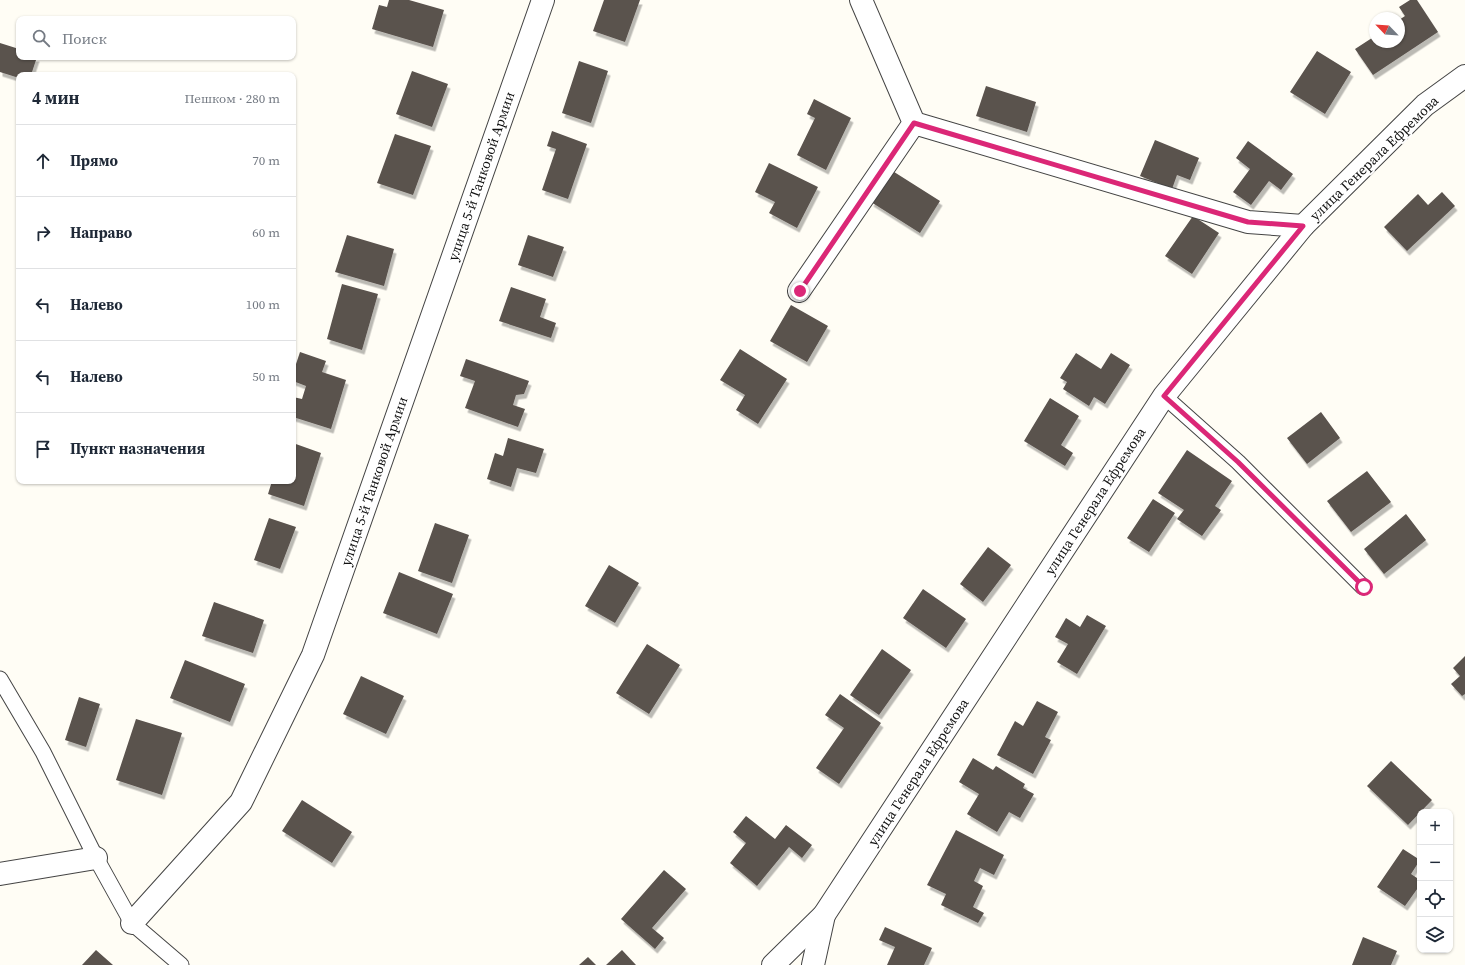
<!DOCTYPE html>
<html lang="ru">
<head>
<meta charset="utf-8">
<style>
  :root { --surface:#fff; --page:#f6f6f7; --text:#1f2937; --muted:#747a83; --line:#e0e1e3 }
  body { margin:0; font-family:"Source Serif 4",serif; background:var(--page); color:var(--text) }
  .controls { position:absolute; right:12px; bottom:12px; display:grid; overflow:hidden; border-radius:8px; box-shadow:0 1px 3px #0004 }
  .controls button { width:36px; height:36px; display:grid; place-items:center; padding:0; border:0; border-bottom:1px solid var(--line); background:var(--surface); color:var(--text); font:20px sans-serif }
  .compass { position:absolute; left:1369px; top:12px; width:36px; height:36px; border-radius:50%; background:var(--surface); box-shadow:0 1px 3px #0004; rotate:295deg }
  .stop { position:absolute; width:12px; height:12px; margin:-9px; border:3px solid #db2777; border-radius:50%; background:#fff }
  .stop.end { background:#db2777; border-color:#fff; box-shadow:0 1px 4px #0008 }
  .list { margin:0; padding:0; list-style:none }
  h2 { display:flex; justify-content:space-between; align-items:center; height:52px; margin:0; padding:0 16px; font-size:17px }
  h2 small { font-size:13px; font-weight:400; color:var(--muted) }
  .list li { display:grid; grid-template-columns:26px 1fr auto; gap:12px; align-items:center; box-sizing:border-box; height:72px; padding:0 16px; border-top:1px solid var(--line) }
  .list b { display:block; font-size:15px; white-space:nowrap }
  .list em { font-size:13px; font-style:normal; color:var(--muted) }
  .icon { flex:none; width:22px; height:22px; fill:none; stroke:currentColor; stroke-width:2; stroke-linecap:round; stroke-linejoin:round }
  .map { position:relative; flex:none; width:1465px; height:965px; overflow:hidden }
  .search { position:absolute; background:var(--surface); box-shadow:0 1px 3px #0004; left:16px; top:16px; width:280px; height:44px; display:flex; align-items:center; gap:10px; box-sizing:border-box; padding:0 14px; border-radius:8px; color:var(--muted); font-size:15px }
  .panel { position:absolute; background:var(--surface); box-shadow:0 1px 3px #0004; left:16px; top:72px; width:280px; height:412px; border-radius:8px }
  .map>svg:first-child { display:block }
</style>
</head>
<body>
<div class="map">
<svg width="1465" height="965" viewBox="0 0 1465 965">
  <defs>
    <filter id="shadow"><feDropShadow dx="2.5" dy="4.5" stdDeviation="0" flood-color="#0004"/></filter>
  </defs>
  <rect width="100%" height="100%" fill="#fffdf5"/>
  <path fill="#5a524d" filter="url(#shadow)" d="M 389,0 L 409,0 L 444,10 L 433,47 L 372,29 L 379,5 L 387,7 Z
    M 604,0 L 640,0 L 625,42 L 593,31 Z
    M 1410,0 L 1417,0 L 1438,32 L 1373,75 L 1355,49 L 1375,36 L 1375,42 L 1399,42 L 1399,20 L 1405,16 L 1399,7 Z
    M 0,43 L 19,49 L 19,57 L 37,57 L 31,75 L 19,75 L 19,78 L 0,72 Z
    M 1317,51 L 1351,72 L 1325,114 L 1290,92 Z
    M 579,61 L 608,71 L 591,123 L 562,113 Z
    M 412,71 L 448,84 L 432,127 L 396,114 Z
    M 986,86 L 1036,102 L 1027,132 L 976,116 Z
    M 814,99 L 851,118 L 826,170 L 797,155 L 815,118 L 807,114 Z
    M 552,131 L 587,144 L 568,199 L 542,190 L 556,149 L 547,146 Z
    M 395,134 L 431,146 L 413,195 L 377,183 Z
    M 1155,140 L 1199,158 L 1190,180 L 1177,175 L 1172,189 L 1140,176 Z
    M 1248,141 L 1293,174 L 1281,190 L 1269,181 L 1251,205 L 1233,192 L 1250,169 L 1236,158 Z
    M 769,163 L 818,187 L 797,228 L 769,213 L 775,202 L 755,192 Z
    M 891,170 L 940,201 L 920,233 L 871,202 Z
    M 1442,192 L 1455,206 L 1407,251 L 1384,227 L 1418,194 L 1428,205 Z
    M 1193,216 L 1219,233 L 1192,274 L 1165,256 Z
    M 347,235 L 394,249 L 384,286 L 335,272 Z
    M 528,235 L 564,247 L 553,277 L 518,265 Z
    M 342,284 L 378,294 L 362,350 L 327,339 Z
    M 511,287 L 546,299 L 540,317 L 556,323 L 551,338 L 499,321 Z
    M 791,305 L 828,326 L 807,362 L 770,341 Z
    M 740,349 L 787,379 L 758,424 L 736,410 L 745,395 L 720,380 Z
    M 300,352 L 326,361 L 322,372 L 346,380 L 331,429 L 293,417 L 293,397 L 302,399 L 306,386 L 293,381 L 293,373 Z
    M 1076,353 L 1101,369 L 1111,353 L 1130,365 L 1105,404 L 1094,397 L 1089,406 L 1063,389 L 1067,382 L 1060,378 Z
    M 466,359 L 529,381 L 524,394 L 516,395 L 513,405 L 525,409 L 518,427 L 465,408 L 475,381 L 460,376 Z
    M 1050,398 L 1079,416 L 1061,445 L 1073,453 L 1065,466 L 1024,441 Z
    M 1321,412 L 1340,438 L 1307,464 L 1287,438 Z
    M 508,438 L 544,449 L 536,473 L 517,468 L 511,487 L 487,479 L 495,453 L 503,456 Z
    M 293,443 L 321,453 L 304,506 L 268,494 L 272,481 L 293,481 Z
    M 1187,450 L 1232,481 L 1215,506 L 1221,510 L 1202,536 L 1177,519 L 1184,510 L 1158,493 Z
    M 1367,471 L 1391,502 L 1351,532 L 1327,501 Z
    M 1153,499 L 1175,513 L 1149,552 L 1127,538 Z
    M 1406,514 L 1426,540 L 1384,574 L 1364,549 Z
    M 269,518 L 296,527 L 280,569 L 254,560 Z
    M 435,523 L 469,535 L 452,583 L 418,571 Z
    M 988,547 L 1011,565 L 983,602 L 960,584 Z
    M 609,565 L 639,583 L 615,623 L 585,606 Z
    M 399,572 L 453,594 L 437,634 L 383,613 Z
    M 923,589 L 966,619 L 946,648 L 903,618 Z
    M 214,602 L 264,620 L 253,653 L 202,636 Z
    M 1087,615 L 1106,626 L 1077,674 L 1057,662 L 1068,644 L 1055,637 L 1066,618 L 1080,627 Z
    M 647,644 L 680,665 L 649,714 L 616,693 Z
    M 882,649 L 911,670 L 879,715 L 850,695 Z
    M 1465,656 L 1465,694 L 1462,696 L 1451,684 L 1460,676 L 1453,668 Z
    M 185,660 L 245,684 L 230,722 L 170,698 Z
    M 361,676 L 404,696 L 386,734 L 343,714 Z
    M 840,694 L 881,723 L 839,784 L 816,768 L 844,728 L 825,715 Z
    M 79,697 L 100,704 L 86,747 L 65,740 Z
    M 1037,701 L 1058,712 L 1045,737 L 1051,740 L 1033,774 L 997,755 L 1015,721 L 1023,726 Z
    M 136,719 L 182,733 L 162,795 L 116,780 Z
    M 973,758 L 993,770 L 996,766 L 1025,784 L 1023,788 L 1034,794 L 1020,818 L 1009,812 L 997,832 L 967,814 L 979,794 L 959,782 Z
    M 1391,761 L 1432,800 L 1408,825 L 1367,786 Z
    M 302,800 L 352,832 L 332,863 L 282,831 Z
    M 746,816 L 775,839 L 786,825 L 812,845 L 802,858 L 789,847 L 757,886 L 730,863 L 746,843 L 733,832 Z
    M 956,830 L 1004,855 L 994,875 L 980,868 L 974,881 L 983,886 L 973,907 L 984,913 L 978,923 L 941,905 L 946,894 L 927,885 Z
    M 1403,849 L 1420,860 L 1411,874 L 1420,880 L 1420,885 L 1405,906 L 1377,887 Z
    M 664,870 L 686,889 L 652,928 L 664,938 L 655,949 L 621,919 Z
    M 885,927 L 932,948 L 924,965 L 887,965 L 895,947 L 879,940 Z
    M 1363,937 L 1397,951 L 1391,965 L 1352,965 Z
    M 96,950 L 113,965 L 82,965 Z
    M 622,950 L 636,965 L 606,965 Z
    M 588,957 L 596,965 L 579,965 Z"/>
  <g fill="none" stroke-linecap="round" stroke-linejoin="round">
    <defs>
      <path id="service" d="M 1164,396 L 1238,462 L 1363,587
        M 0,679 L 43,752 L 96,858 L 132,923 L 181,965"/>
      <path id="minor" d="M 914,123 L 1248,222 L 1303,226
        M 799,291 L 914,123 L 861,0
        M 0,874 L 96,858
        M 132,923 L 241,802 L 313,655 L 543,0
        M 813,965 L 824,915"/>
      <path id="tertiary" d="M 773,965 L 824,915 L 1164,396 L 1303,226 L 1425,105 L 1465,76"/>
    </defs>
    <use href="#service" stroke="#444" stroke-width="17"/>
    <use href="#minor" stroke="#444" stroke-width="24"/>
    <use href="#tertiary" stroke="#444" stroke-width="24"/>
    <use href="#service" stroke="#fff" stroke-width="15"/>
    <use href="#minor" stroke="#fff" stroke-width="22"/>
    <use href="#tertiary" stroke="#fff" stroke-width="22"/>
  </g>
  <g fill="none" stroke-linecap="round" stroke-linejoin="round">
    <path stroke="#db2777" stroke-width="5" d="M 800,291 L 914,123 L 1248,222 L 1303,226 L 1164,396 L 1238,462 L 1364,587"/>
  </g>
  <g text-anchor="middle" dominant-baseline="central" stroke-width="4" stroke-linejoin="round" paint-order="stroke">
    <g font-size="14" fill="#111" stroke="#fff">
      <text transform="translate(1374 158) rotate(-44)">улица Генерала Ефремова</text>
      <text transform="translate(481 176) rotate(-71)">улица 5-й Танковой Армии</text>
      <text transform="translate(374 481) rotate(-71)">улица 5-й Танковой Армии</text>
      <text transform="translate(1095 501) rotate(-57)">улица Генерала Ефремова</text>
      <text transform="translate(918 772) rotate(-57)">улица Генерала Ефремова</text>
    </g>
  </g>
</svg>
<div class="controls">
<button>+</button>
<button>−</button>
<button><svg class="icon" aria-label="locate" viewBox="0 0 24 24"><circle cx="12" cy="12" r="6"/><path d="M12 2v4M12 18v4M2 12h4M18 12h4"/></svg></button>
<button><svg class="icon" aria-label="layers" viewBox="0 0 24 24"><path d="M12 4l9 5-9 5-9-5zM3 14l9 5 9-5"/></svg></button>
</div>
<svg class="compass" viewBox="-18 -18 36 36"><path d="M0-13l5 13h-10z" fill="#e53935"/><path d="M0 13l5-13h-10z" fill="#747a83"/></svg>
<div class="stop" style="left:1364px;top:587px"></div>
<div class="stop end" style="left:800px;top:291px"></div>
<div class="search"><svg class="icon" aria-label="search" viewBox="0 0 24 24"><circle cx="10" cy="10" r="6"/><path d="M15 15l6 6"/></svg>Поиск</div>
<section class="panel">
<h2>4 мин<small>Пешком · 280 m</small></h2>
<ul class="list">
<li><svg class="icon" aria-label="ahead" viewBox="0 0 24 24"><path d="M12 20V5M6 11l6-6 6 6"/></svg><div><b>Прямо</b></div><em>70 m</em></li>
<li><svg class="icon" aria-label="right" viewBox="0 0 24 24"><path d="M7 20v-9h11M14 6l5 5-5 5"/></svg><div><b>Направо</b></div><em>60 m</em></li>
<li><svg class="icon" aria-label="left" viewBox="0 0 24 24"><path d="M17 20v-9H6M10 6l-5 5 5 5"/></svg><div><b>Налево</b></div><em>100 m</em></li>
<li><svg class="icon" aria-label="left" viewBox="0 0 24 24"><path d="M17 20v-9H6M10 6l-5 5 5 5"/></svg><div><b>Налево</b></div><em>50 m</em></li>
<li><svg class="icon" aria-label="arrive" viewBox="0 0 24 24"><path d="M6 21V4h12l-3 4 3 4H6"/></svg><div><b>Пункт назначения</b></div></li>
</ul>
</section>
</div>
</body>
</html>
